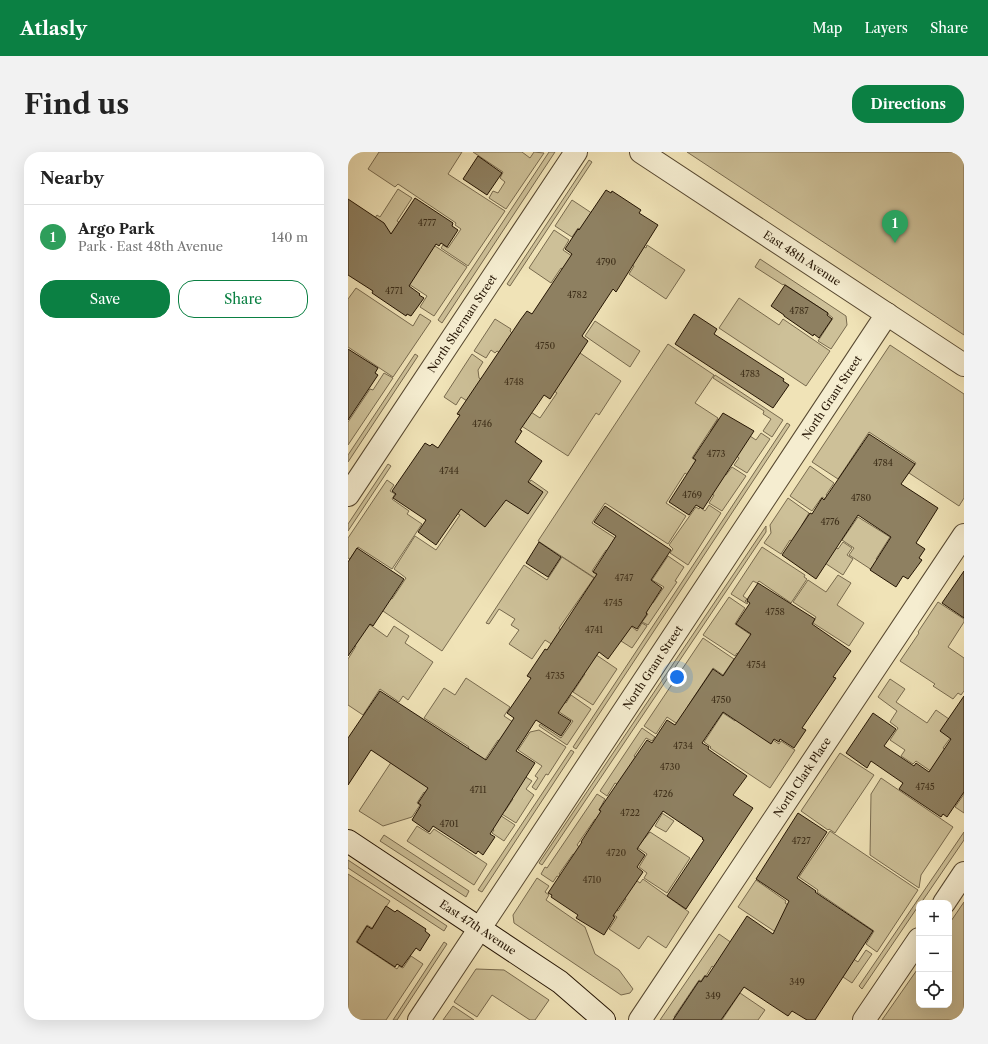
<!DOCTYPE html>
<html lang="en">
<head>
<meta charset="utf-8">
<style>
  :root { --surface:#fff; --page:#f2f2f2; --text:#222; --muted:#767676; --line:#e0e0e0; --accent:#0b8043 }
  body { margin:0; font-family:"Libre Caslon Text",serif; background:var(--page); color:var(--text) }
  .controls { position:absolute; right:12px; bottom:12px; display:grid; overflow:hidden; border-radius:8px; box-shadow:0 4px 16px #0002 }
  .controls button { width:36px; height:36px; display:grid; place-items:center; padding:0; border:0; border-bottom:1px solid var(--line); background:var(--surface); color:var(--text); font:20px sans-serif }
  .you { position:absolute; left:329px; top:525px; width:14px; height:14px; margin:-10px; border:3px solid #fff; border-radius:50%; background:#1a73e8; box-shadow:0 0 0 6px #1a73e833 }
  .badge { display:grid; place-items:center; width:26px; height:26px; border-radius:50%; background:var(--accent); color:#fff; font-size:13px; font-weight:700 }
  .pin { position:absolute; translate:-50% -33px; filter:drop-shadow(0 1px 2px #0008) }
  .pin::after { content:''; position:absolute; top:21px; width:14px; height:12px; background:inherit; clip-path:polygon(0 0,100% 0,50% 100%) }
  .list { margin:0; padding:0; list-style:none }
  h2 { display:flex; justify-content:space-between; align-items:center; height:52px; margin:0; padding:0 16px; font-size:17px }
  h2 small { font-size:13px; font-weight:400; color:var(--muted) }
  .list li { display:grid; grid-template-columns:26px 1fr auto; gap:12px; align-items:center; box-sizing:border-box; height:64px; padding:0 16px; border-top:1px solid var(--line) }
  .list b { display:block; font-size:15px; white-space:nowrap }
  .list p { margin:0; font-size:13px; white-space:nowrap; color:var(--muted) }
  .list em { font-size:13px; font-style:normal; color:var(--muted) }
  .actions { display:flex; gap:8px; padding:12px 16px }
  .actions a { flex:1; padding:9px 0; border:1px solid var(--accent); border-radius:16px; text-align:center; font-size:14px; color:var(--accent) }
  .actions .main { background:var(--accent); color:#fff }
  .icon { flex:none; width:22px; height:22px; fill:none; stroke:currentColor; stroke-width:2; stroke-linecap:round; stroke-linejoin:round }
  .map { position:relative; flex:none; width:616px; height:868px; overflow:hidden; border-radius:16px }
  header { display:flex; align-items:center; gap:24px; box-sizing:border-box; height:56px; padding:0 20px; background:var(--accent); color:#fff }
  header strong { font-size:19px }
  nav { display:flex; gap:22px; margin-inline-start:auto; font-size:14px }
  .intro { display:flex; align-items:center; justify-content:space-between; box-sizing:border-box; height:96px; padding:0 24px }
  h1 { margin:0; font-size:28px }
  .button { padding:10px 18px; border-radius:16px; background:var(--accent); color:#fff; font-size:14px; font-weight:700 }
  main { display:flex; gap:24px; padding:0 24px }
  aside { flex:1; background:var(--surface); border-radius:16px; box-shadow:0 4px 16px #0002 }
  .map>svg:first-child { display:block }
</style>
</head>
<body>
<header>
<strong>Atlasly</strong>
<nav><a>Map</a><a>Layers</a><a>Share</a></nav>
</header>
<div class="intro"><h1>Find us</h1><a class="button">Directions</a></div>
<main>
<aside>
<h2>Nearby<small></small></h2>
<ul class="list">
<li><span class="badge" style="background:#2e9e5b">1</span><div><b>Argo Park</b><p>Park · East 48th Avenue</p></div><em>140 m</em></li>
</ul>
<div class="actions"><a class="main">Save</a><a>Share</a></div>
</aside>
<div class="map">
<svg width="616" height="868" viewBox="0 0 616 868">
  <rect width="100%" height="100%" fill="#f0e3b7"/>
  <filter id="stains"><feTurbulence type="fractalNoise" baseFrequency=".005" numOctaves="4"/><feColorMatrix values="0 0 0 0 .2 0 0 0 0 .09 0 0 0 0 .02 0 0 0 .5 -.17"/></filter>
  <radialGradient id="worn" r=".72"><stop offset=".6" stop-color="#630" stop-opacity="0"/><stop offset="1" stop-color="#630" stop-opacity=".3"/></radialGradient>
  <path fill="#cdc098" stroke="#786a4e" d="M 31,0 L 114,0 L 100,22 L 157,59 L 120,114 L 93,96 L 95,93 L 100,96 L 113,77 L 107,73 L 108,71 L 50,32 L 47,35 L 20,17 Z
    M 125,0 L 174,0 L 182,6 L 186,0 L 196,1 L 158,57 L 141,46 L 145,39 L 150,41 L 157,30 L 152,26 L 155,20 Z
    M 201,0 L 207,0 L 94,171 L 90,168 Z
    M 339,0 L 616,0 L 616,183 Z
    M 241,8 L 244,10 L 162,134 L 159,132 Z
    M 50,37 L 64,46 L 49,69 L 119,115 L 86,164 L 72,155 L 79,144 L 6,96 L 29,63 L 32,65 Z
    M 224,48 L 280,85 L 269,102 L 230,76 L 224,85 L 207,74 Z
    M 206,78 L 221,88 L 215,98 L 227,106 L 237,132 L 213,116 L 203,131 L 181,116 Z
    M 281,85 L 298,96 L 299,93 L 337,118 L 318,147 L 281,122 L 286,114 L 284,113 Z
    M 412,107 L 498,164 L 499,173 L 483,197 L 470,189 L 485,166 L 480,162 L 480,161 L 436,132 L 435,133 L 407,115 Z
    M 8,136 L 65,174 L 72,162 L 83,169 L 45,225 L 0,195 L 0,147 Z
    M 391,146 L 431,173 L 435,167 L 482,199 L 458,234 L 371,176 Z
    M 147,167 L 163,177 L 162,179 L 164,181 L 158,189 L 216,225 L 232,201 L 273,229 L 251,263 L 248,261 L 220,304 L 124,242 L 119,249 L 113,245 L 108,253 L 96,245 L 124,202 L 135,210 L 130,218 L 131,226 L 192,266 L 209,241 L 192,229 L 192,227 L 149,199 L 147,201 L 143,198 L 138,206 L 126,199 Z
    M 247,169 L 292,199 L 282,215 L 237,184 Z
    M 320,192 L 366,223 L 347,251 L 370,266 L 344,306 L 369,323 L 360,337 L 337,321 L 318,351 L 338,364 L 320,392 L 257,351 L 244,371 L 284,397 L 303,428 L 258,398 L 244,419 L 249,423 L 247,426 L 190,389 Z
    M 542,193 L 616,242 L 616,346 L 611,354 L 561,321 L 568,311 L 521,280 L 490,327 L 464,310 Z
    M 67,202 L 70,204 L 0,310 L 0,303 Z
    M 36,221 L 45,226 L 0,293 L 0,270 L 22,237 L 25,238 Z
    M 367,223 L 435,268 L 424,285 L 415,279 L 423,267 L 415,262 L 416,259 L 365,226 Z
    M 370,267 L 398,286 L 402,284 L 408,288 L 413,281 L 422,287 L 399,321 L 386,313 L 391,306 L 387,303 L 390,299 L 362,280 Z
    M 439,271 L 442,273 L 228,597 L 225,595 Z
    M 40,312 L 43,314 L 0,379 L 0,372 Z
    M 462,314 L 486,331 L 478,343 L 484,347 L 482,350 L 474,345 L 464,359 L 442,344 Z
    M 384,315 L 398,324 L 374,359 L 361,351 L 366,343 L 361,340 L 376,322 L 378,323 Z
    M 39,328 L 46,333 L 42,339 L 47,342 L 44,347 L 61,359 L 59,362 L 74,372 L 44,417 L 10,395 L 2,407 L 0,406 L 0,386 Z
    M 183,328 L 200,340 L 94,499 L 32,457 L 40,445 L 44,447 L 58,426 L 46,417 L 67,384 L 88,398 L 112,363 L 108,361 L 121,342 L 177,337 Z
    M 440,346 L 461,361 L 454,373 L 490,397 L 495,390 L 504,396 L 499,403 L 505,407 L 495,423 L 442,388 L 433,402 L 416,391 L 423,381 L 422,373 Z
    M 361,353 L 373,361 L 340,413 L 322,401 L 325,397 L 321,393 L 348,355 L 351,357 L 352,355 L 357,359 Z
    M 510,365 L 542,385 L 528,407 L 533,411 L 527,420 L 501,403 L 506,396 L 494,388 Z
    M 418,374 L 418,380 L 194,713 L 191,711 Z
    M 414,395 L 457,423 L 456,425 L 459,427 L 443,451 L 411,429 L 409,431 L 405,429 L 395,444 L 399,447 L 397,449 L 400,451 L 399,452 L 383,442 Z
    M 320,404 L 336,415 L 327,429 L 329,430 L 300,473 L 294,470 L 300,462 L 293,457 L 276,432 L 305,451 L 316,435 L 304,428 Z
    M 214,405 L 246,426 L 211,476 L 221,496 L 218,501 L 197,488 L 184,507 L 161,492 L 171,478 L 163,473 L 167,467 L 151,457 L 141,472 L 138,471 L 176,413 L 199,428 Z
    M 490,423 L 503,431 L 489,453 L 516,471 L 501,494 L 465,471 L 468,465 L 445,450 L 460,428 L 478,440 Z
    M 381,445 L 397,456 L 387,472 L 406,485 L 393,504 L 389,501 L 387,504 L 355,483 Z
    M 590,450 L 616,467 L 616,470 L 600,495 L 616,506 L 616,539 L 613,543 L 610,541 L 605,547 L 585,534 L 587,532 L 552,509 L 571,481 L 570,480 Z
    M 0,457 L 39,485 L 46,474 L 61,484 L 57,491 L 85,510 L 60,548 L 55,544 L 51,550 L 32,537 L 15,563 L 0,553 L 0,507 L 8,494 L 0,489 Z
    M 294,471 L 299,474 L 284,496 L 273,489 L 283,474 L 289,479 Z
    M 355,486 L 386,507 L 375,523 L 365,516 L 340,554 L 355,589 L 319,565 L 308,582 L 296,574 Z
    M 238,496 L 269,517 L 245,553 L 225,540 L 237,522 L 235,521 Z
    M 118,526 L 162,555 L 156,564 L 180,580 L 169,597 L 163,593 L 161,595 L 150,588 L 132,615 L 114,605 L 121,595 L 76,566 L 96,536 L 107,543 Z
    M 542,527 L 557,537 L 548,550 L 579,571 L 588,558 L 611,574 L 595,596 L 616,611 L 616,661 L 607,655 L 616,642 L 568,609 L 565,612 L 553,604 L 557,598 L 542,588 L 550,576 L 542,570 L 549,559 L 530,545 Z
    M 223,543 L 243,557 L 219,593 L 191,574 L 192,572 L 213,586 L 225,569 L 205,556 L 211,547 L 218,551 Z
    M 375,561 L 387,569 L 390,564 L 431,592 L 433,589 L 447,598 L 422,636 L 362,596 L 363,595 L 356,590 Z
    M 294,576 L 307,585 L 304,589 L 298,586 L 286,604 L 288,606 L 274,635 L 267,631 L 259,644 L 252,639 Z
    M 65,577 L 100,600 L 81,644 L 76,640 L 69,651 L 72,653 L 64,665 L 35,674 L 11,659 Z
    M 191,578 L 218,595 L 200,623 L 198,622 L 188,638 L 184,635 L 190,626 L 187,624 L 194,614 L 170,598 L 182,580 Z
    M 223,598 L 226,600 L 134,740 L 130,738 Z
    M 492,601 L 526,623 L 487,681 L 481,677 L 480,678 L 453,659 Z
    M 173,622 L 184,629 L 178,637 L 186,643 L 168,671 L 149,659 L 157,659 L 165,647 L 159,643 Z
    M 533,626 L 605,675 L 573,723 L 571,736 L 522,703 L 523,642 Z
    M 276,636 L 326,669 L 318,680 L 307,674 L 314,662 Z
    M 249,642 L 257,647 L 251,658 L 294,687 L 251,671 L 247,667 L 229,693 L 235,698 L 229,704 L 225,702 L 211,722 L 215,724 L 213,726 L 209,724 L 205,730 L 193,722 L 197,715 L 199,716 Z
    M 98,646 L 132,650 L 167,673 L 156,689 L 144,681 L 146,678 Z
    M 69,674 L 82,682 L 86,677 L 139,712 L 126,733 L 59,689 Z
    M 482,679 L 570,738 L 529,800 L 518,792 L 526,779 L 469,740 L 470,738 L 451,725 Z
    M 302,680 L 342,706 L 319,741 L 296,726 L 299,721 L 291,715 L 299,702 L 290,696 L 290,694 Z
    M 616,680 L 616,688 L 573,751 L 571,751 L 571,753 L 514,837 L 511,834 Z
    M 36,683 L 121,739 L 118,745 L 32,689 Z
    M 0,708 L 99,774 L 96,779 L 0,716 Z
    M 275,719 L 292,731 L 295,727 L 341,760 L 318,796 L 300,784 L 291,797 L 261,777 L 269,765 L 258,758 L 267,757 L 270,759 L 278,747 L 275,746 Z
    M 0,722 L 42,749 L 24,776 L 19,773 L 8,790 L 49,817 L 51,814 L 55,816 L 63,804 L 75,812 L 38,868 L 0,868 Z
    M 189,726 L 201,734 L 197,740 L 201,743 L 198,748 L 237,775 L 247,802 L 271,818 L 285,837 L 282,841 L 273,843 L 166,771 L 165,763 Z
    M 408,728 L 438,749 L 437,751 L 472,775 L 485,793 L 510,810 L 518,798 L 524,802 L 504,831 L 390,755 Z
    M 616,750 L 616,868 L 534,868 L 571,815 L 571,853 L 601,853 L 601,772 Z
    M 371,782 L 414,812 L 394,835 L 364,814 L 358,824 L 357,823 L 353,829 L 351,828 L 326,865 L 329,868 L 312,868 Z
    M 96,790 L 99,792 L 49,868 L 45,868 Z
    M 128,817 L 156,818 L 201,848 L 187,868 L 182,868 L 144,843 L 129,865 L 106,850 Z
    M 392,841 L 417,858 L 410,868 L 374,868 Z
    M 105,854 L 126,868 L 95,868 Z"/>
  <path fill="#8e8061" stroke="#241403" d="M 130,4 L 154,21 L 139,43 L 115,27 Z
    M 258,38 L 263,41 L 264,39 L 293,58 L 291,61 L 310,73 L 268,140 L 265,137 L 234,184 L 240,189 L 202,247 L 196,243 L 172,278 L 174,279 L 167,290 L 194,309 L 180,330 L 195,340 L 180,362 L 158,348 L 137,375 L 113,357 L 88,393 L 70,380 L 78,368 L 45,346 L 48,342 L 44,339 L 77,291 L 82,294 L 84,292 L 90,296 L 112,263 L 109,262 L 173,167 L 179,159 L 184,162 L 224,102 L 217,97 L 230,77 L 231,78 Z
    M 67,46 L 105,71 L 104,74 L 110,78 L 99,95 L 93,91 L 91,94 L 88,92 L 61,134 L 72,142 L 71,143 L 76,146 L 63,164 L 59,162 L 58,164 L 24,141 L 25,139 L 0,123 L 0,47 L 36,71 L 43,82 Z
    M 437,133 L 480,161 L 479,163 L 484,167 L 471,186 L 466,182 L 465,184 L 436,164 L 436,163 L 423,154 Z
    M 346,162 L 369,177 L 366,182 L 436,227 L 435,229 L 441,233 L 425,256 L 327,192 Z
    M 0,197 L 30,216 L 27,221 L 30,223 L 0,268 Z
    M 375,261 L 406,279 L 355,357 L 348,353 L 341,363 L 321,350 L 348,308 L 345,306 Z
    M 521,282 L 567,312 L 553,332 L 590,356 L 568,391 L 577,397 L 571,406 L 574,408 L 560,427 L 555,424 L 548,435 L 522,418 L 543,385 L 510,363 L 468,427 L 434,403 L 462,361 L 464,362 L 474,346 L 476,348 Z
    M 257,354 L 323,398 L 303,428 L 314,436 L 298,461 L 299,462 L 289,477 L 284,474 L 260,507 L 251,500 L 210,561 L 223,569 L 213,584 L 188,568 L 168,599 L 187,611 L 142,682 L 147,685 L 135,703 L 130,699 L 128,702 L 85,674 L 81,680 L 64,668 L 73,653 L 70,651 L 80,636 L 23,598 L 0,633 L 0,586 L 32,539 L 138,608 L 166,566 L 159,561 L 183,526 L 179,524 L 197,497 L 199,498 L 249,422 L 245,420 L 268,384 L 246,370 Z
    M 191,390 L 213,405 L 200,425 L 178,411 Z
    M 9,396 L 56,427 L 25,474 L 22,472 L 0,504 L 0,410 Z
    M 616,419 L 616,466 L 594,451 Z
    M 410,431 L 467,467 L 464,472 L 503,499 L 485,525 L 488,526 L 454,576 L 458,578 L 446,596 L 432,587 L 431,590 L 426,587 L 423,592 L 375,560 L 354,591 L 361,595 L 360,597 L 399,624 L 385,643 L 405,656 L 338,757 L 319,744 L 356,688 L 354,687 L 355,686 L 315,659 L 289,697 L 297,703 L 289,715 L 295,720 L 265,764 L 267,765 L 256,783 L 228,766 L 230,763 L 203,745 L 204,743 L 200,741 L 234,690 L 233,690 L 253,659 L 251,658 L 299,588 L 304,591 L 319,568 L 327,573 L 365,517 L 375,524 L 403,482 L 388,472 L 402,451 L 399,449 L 400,446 Z
    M 616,544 L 616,640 L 599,665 L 595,662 L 593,665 L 551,637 L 555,631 L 523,609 L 519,616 L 498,601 L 525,561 L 548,577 L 536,594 L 566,614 L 568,611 L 581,620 L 603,587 L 592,579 Z
    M 450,661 L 479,680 L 449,726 L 468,739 L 467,740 L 525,779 L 467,868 L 459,868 L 444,859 L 440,864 L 396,835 L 373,868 L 325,868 L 351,829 L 353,830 L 357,824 L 359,825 L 399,764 L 425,782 L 441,749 L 408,727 Z
    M 38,754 L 47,760 L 49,758 L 78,777 L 77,779 L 82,783 L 72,799 L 68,796 L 54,815 L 49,812 L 47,815 L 9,790 L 19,774 L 24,777 Z"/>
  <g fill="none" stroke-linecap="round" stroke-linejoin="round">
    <defs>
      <g id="street">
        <path id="s1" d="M 293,0 L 616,213"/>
        <path id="s2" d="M 0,343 L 228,0"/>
        <path d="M 596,751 L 616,721"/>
        <path id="s3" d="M 71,868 L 539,162"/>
        <path id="s4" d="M 292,868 L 616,383"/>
        <path d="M 516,868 L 571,787"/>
      </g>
      <g id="secondary">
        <path id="s5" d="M 0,689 L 212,830 L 256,868"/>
      </g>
    </defs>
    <use href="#street" stroke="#574830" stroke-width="24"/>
    <use href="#secondary" stroke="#241403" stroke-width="24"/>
    <use href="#street" stroke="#f5edd0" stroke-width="22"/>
    <use href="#secondary" stroke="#f5edd0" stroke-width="22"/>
  </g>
  <g text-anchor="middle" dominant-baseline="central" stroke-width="3" stroke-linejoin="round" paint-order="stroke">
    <g font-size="9" fill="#3e2f1a">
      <text x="79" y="70">4777</text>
      <text x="258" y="109">4790</text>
      <text x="46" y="138">4771</text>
      <text x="229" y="142">4782</text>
      <text x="451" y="158">4787</text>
      <text x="197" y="193">4750</text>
      <text x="402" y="221">4783</text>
      <text x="166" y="229">4748</text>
      <text x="134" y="271">4746</text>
      <text x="368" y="301">4773</text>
      <text x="535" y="310">4784</text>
      <text x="101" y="318">4744</text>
      <text x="344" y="342">4769</text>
      <text x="513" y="345">4780</text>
      <text x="482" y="369">4776</text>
      <text x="276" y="425">4747</text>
      <text x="265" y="450">4745</text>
      <text x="427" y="459">4758</text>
      <text x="246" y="477">4741</text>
      <text x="408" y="512">4754</text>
      <text x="207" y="523">4735</text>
      <text x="373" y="547">4750</text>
      <text x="335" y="593">4734</text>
      <text x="322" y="614">4730</text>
      <text x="577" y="634">4745</text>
      <text x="130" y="637">4711</text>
      <text x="315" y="641">4726</text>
      <text x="282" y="660">4722</text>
      <text x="101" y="671">4701</text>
      <text x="453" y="688">4727</text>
      <text x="268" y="700">4720</text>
      <text x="244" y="727">4710</text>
      <text x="449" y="829">349</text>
      <text x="365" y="843">349</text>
    </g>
    <g font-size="11" fill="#241403" stroke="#f5edd0">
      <text stroke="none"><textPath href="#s1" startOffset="193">East 48th Avenue</textPath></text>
      <text stroke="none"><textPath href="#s2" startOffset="206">North Sherman Street</textPath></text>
      <text stroke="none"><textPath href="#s3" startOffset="747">North Grant Street</textPath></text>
      <text stroke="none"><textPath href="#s3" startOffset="423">North Grant Street</textPath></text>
      <text stroke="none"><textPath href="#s4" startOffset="292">North Clark Place</textPath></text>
      <text stroke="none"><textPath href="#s5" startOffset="156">East 47th Avenue</textPath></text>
    </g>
  </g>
  <rect width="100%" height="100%" filter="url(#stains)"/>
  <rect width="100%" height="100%" fill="url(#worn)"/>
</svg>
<div class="controls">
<button>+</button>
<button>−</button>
<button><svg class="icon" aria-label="locate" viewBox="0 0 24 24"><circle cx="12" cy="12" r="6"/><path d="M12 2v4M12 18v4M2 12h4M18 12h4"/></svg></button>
</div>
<div class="you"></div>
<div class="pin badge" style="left:547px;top:91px;background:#2e9e5b">1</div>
</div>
</main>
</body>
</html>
